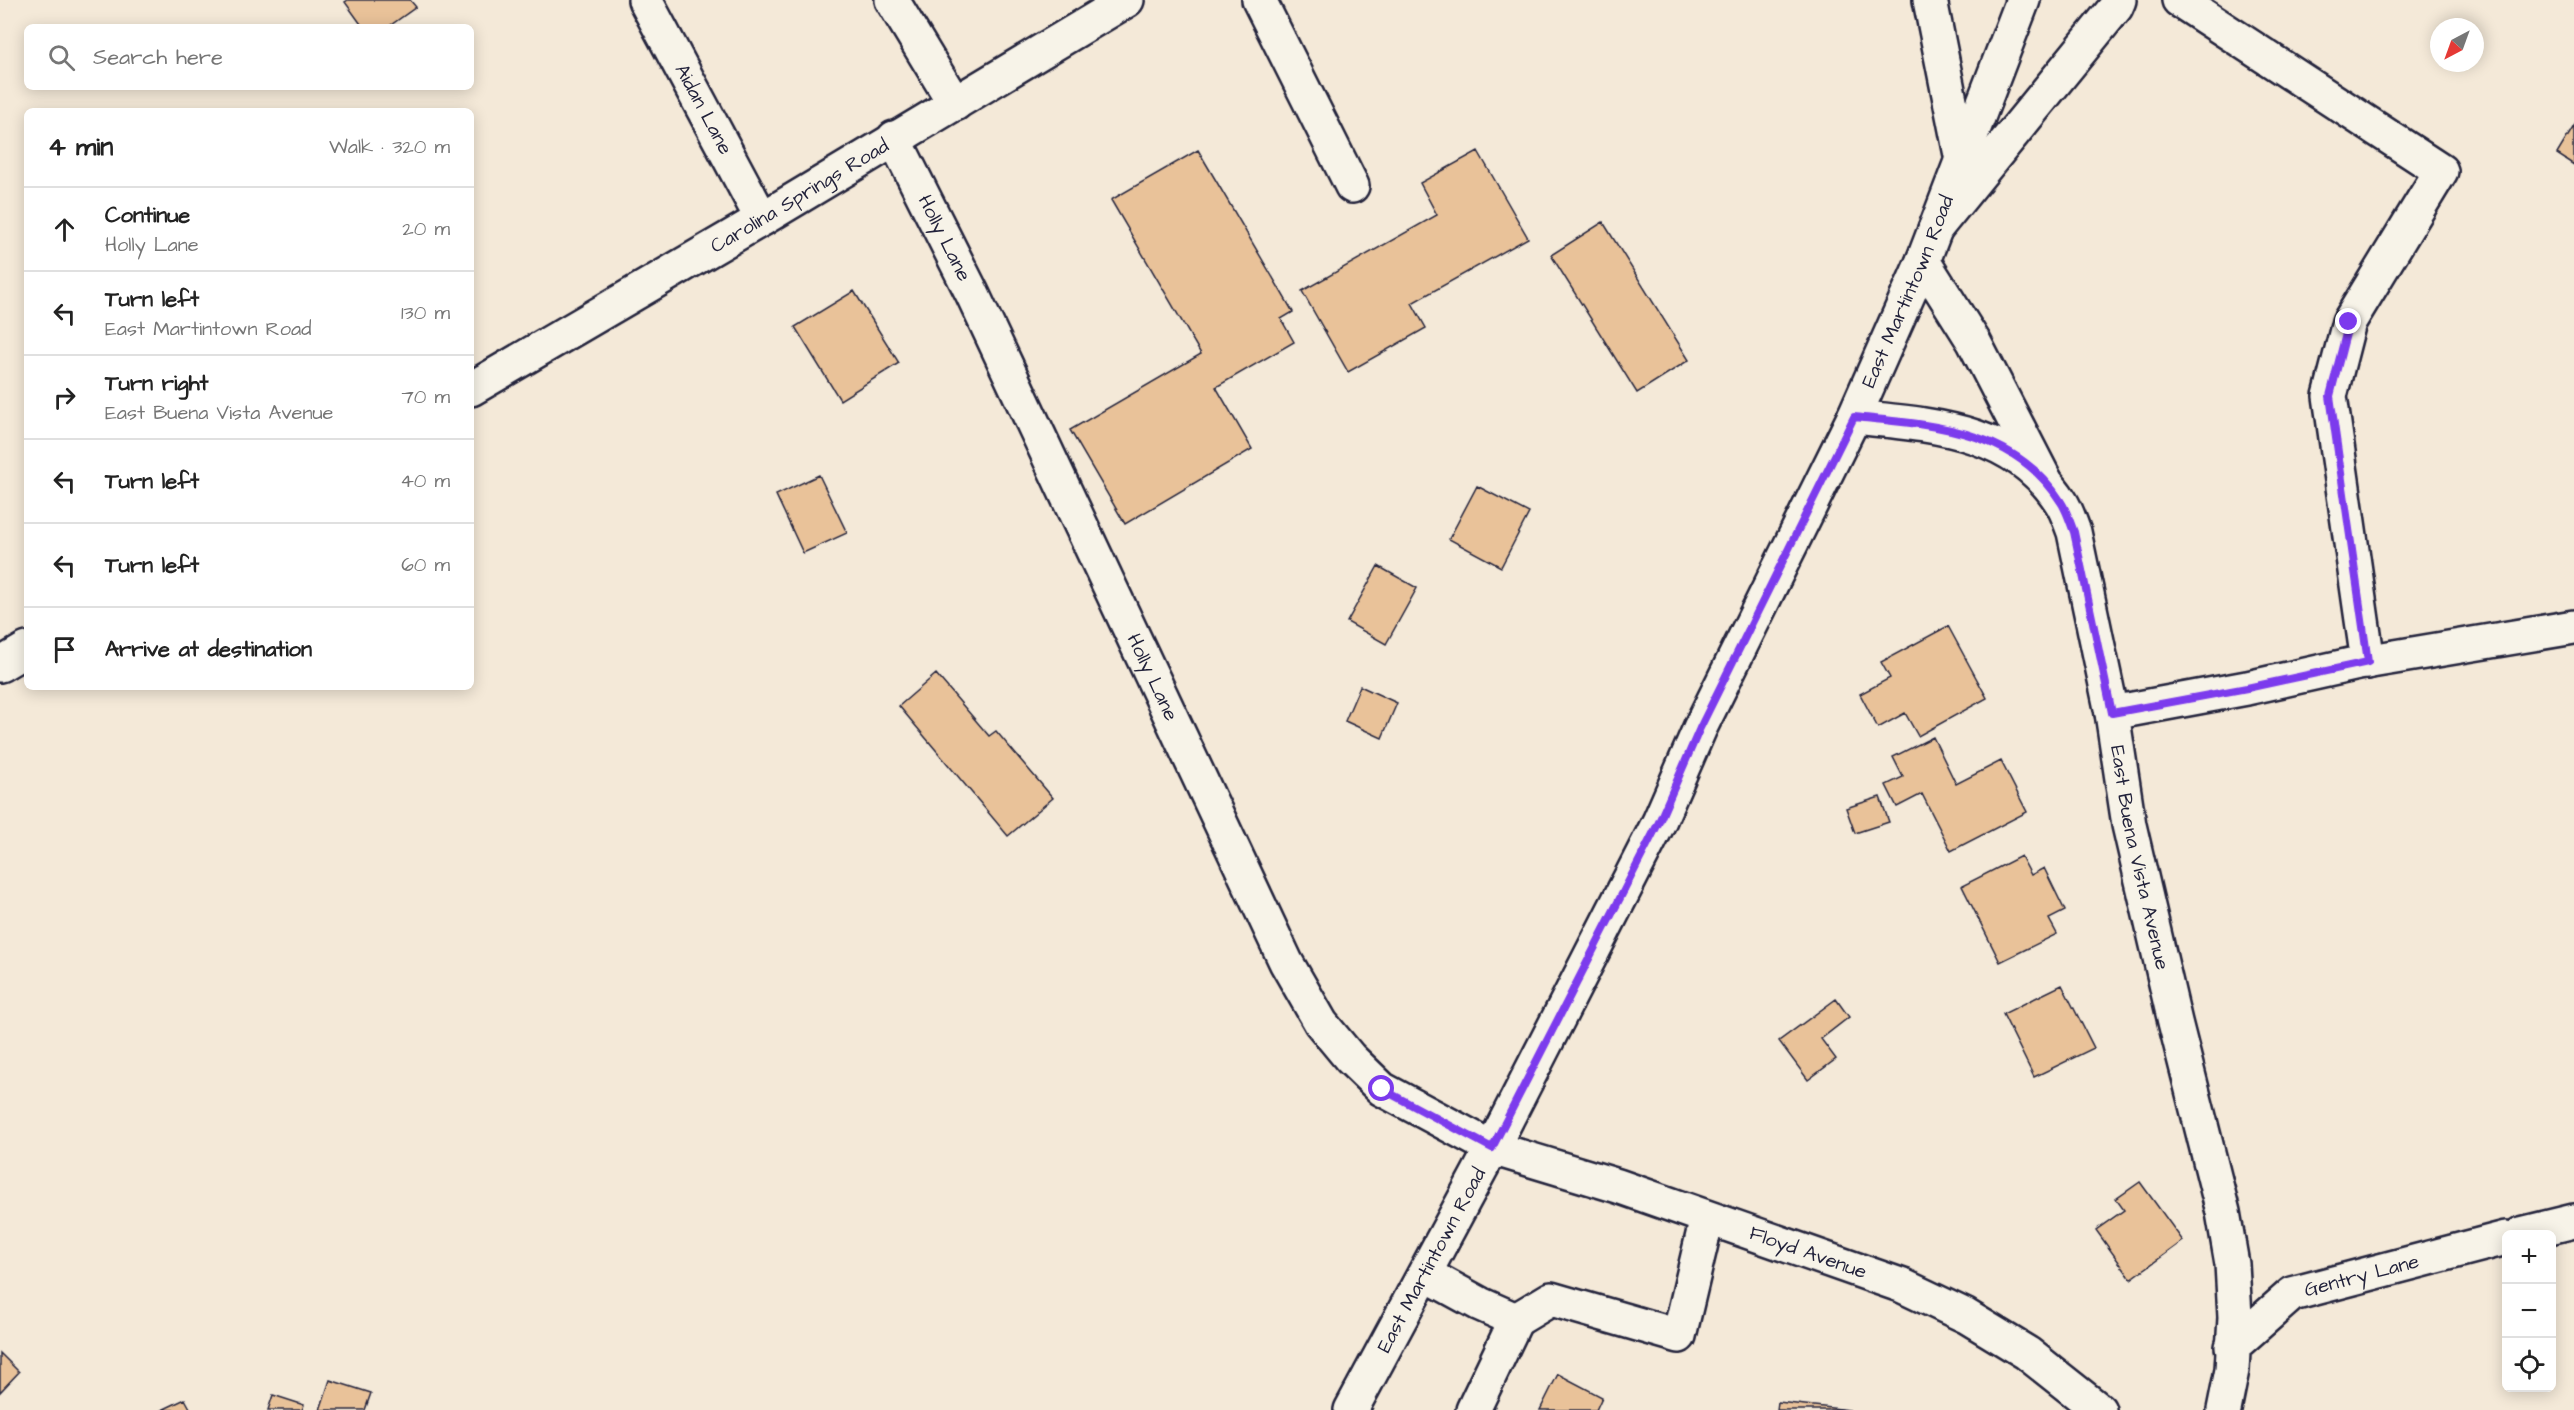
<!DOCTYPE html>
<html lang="en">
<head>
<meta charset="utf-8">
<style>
  :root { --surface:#fff; --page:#f6f6f6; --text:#222; --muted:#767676; --line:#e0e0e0 }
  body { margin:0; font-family:"Architects Daughter",sans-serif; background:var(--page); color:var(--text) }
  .controls { position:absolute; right:18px; bottom:18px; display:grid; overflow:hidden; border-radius:9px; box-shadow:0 3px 15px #0003 }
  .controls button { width:54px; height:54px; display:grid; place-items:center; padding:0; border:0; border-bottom:2px solid var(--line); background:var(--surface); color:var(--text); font:30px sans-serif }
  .compass { position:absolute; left:2430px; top:18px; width:54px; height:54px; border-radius:50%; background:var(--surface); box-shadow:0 3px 15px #0003; rotate:221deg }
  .stop { position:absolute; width:18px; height:18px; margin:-14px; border:4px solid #7c3aed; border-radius:50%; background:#fff }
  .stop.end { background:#7c3aed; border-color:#fff; box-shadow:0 2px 6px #0008 }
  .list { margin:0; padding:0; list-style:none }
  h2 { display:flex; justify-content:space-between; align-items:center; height:78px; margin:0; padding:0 24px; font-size:26px }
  h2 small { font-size:20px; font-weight:400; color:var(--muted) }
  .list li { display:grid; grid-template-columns:39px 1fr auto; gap:18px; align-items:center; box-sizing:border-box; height:84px; padding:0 24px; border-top:2px solid var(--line) }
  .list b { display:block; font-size:22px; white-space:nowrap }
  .list p { margin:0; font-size:20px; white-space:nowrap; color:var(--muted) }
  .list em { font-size:20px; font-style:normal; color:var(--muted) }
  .icon { flex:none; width:33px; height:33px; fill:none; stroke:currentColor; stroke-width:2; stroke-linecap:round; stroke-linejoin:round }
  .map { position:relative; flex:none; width:2574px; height:1410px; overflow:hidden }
  .search { position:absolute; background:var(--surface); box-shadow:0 3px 15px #0003; left:24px; top:24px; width:450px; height:66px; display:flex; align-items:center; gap:15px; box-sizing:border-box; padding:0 21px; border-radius:9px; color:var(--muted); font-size:22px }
  .panel { position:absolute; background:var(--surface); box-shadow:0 3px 15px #0003; left:24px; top:108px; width:450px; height:582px; border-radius:9px }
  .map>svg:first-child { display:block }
</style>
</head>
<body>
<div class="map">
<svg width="2574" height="1410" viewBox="0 0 2574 1410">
  <rect width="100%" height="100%" fill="#f4e9d8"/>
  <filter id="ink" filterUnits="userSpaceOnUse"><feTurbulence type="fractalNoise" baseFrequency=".0167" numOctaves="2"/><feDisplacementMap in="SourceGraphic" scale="12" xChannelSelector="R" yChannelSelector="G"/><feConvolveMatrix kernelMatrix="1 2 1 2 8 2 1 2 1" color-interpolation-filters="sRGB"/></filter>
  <g filter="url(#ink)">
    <path fill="#e9c299" stroke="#22223b" stroke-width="1.5" d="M 348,0 L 410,0 L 416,7 L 388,27 L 363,27 L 345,2 Z
      M 2574,126 L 2574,165 L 2557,154 Z
      M 1198,150 L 1293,312 L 1281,319 L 1294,342 L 1216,387 L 1252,449 L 1125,524 L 1070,430 L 1201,354 L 1111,200 Z
      M 1478,151 L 1528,238 L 1412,303 L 1426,328 L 1348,372 L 1302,291 L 1437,215 L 1420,183 Z
      M 1603,222 L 1689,360 L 1637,393 L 1551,255 Z
      M 854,291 L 899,363 L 840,400 L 795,327 Z
      M 819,475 L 847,533 L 803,553 L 776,495 Z
      M 1477,486 L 1529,513 L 1501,567 L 1449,539 Z
      M 1378,566 L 1417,588 L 1386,644 L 1347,622 Z
      M 1948,626 L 1987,698 L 1918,736 L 1905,713 L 1878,728 L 1860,694 L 1890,678 L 1881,662 Z
      M 936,674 L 989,736 L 996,731 L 1053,798 L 1008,836 L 899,706 Z
      M 1360,686 L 1397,703 L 1382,738 L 1345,721 Z
      M 1933,737 L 1956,784 L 2001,761 L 2027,812 L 1951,851 L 1922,794 L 1897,807 L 1886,785 L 1903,777 L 1893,757 Z
      M 1880,797 L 1889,822 L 1855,833 L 1846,808 Z
      M 2021,856 L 2031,875 L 2044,868 L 2065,911 L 2049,919 L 2057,934 L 2000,962 L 1962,886 Z
      M 2062,985 L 2094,1048 L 2034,1077 L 2003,1014 Z
      M 1836,999 L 1849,1017 L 1821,1039 L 1836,1059 L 1808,1080 L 1779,1041 Z
      M 2140,1182 L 2183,1241 L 2131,1279 L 2096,1230 L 2124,1210 L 2116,1199 Z
      M 0,1353 L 19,1372 L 0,1392 Z
      M 1558,1374 L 1602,1397 L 1596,1410 L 1540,1410 Z
      M 330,1380 L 371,1393 L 365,1410 L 320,1410 Z
      M 273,1395 L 304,1405 L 302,1410 L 268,1410 Z
      M 185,1399 L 191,1410 L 162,1410 Z
      M 1778,1402 L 1850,1410 L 1777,1410 Z"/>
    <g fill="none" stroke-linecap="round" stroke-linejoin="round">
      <defs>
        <g id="minor">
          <path id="s1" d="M 645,0 L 762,219"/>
          <path d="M 892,0 L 955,104"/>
          <path d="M 1259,0 L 1352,186"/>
          <path d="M 2179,0 L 2441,171 L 2349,322 L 2330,396 L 2368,662"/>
          <path id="s2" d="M 894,138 L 972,293 L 1286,962 L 1321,1023 L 1350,1058 L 1382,1089 L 1492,1148"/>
          <path id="s3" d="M 471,389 L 762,219 L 1127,0"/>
          <path id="s4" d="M 1854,417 C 1933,425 2014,429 2061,502 C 2067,511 2070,522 2074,532 L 2112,713 L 2129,825 L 2175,1022 L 2223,1212 L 2232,1264 L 2235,1317 L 2232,1370 L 2224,1410"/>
          <path d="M 0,665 L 27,649"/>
          <path d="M 2112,713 L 2247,688 L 2359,663 L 2574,627"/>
          <path d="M 2521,1234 L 2574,1221"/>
          <path d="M 1425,1274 L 1480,1304 L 1516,1320 L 1473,1410"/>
          <path d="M 1516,1320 L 1551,1299 L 1679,1336 L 1707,1218"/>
          <path id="s5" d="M 2232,1347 L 2292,1294 L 2506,1238"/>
        </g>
        <g id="major">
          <path d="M 1930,0 L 1962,160"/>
          <path d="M 1923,261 L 1974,342 L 2045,480"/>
          <path id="s6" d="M 1492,1148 L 1618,1186 L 1903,1286 L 1966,1316 L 2027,1353 L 2099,1410"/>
          <path id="s7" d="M 1351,1410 L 1492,1148 L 1659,822 L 1700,728 L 1854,417 L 1923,261 L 2023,0"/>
        </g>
        <path id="highway" d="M 1935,229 L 2116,7 L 2119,0"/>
      </defs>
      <use href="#minor" stroke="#22223b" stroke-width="38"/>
      <use href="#major" stroke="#22223b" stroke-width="38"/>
      <use href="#highway" stroke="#22223b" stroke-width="38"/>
      <use href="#minor" stroke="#f7f3e8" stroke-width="33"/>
      <use href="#major" stroke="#f7f3e8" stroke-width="33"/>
      <use href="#highway" stroke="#f7f3e8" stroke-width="33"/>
    </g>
  </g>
  <g fill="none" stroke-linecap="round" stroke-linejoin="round" filter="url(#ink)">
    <path stroke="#7c3aed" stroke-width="8" d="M 1382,1089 L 1492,1148 L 1659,822 L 1700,728 L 1854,417 C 1933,425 2015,429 2061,502 C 2067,511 2070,522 2074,532 L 2112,713 L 2247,688 L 2368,662 L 2330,396 L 2349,322"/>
  </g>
  <g text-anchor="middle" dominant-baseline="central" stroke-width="6" stroke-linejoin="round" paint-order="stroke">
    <g font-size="20" fill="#22223b" stroke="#f7f3e8">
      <text stroke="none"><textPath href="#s1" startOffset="124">Aidan Lane</textPath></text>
      <text stroke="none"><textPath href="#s3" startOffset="381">Carolina Springs Road</textPath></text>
      <text stroke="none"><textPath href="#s2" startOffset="112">Holly Lane</textPath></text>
      <text stroke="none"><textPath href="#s7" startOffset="1250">East Martintown Road</textPath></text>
      <text stroke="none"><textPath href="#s2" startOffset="598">Holly Lane</textPath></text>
      <text stroke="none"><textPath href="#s4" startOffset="598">East Buena Vista Avenue</textPath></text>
      <text stroke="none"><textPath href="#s6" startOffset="333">Floyd Avenue</textPath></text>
      <text stroke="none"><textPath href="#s7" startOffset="170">East Martintown Road</textPath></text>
      <text stroke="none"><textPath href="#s5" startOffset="152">Gentry Lane</textPath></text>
    </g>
  </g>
</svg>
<div class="controls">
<button>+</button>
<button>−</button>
<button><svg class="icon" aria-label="locate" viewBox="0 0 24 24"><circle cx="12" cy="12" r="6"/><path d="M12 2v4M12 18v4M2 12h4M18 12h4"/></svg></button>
</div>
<svg class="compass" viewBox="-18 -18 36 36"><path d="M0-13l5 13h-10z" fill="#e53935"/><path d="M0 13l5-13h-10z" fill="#767676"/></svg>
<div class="stop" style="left:1382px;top:1089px"></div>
<div class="stop end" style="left:2349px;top:322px"></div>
<div class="search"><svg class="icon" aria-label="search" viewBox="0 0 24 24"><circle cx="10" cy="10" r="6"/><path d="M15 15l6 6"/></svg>Search here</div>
<section class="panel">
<h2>4 min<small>Walk · 320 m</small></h2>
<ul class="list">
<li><svg class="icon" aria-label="ahead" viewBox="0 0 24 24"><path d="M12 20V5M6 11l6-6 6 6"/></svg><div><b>Continue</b><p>Holly Lane</p></div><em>20 m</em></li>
<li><svg class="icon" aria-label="left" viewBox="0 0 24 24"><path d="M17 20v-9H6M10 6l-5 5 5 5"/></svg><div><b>Turn left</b><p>East Martintown Road</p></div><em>130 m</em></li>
<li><svg class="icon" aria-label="right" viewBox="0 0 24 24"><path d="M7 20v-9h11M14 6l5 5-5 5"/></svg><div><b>Turn right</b><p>East Buena Vista Avenue</p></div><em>70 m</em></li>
<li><svg class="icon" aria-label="left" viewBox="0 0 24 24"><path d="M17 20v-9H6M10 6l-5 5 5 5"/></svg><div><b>Turn left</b></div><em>40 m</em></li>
<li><svg class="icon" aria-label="left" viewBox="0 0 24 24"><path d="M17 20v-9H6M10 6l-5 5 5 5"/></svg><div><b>Turn left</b></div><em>60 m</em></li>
<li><svg class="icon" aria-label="arrive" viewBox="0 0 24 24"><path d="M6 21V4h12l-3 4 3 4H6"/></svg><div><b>Arrive at destination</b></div></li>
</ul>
</section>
</div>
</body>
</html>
